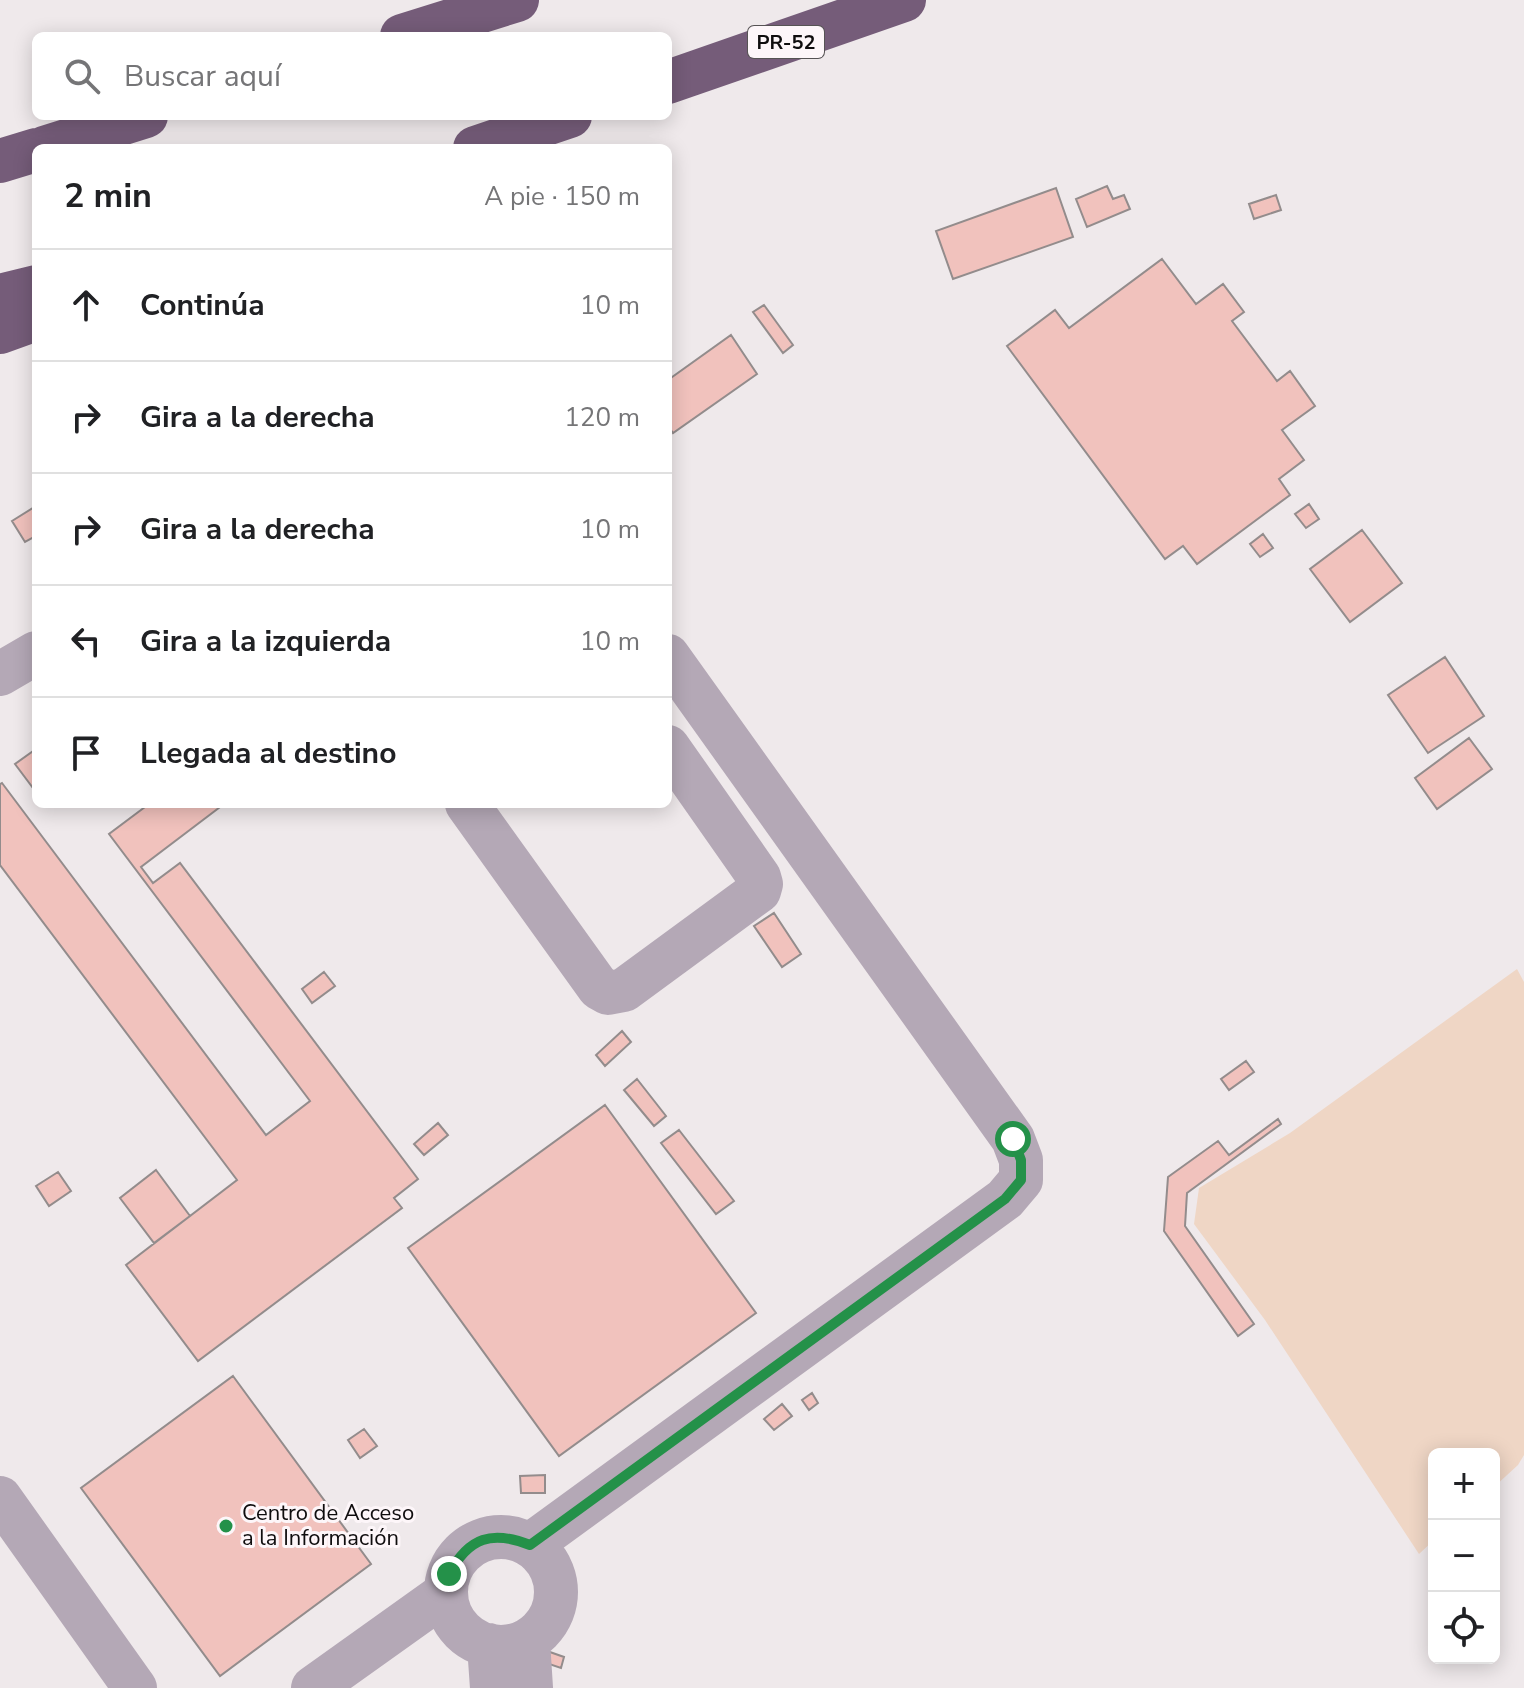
<!DOCTYPE html>
<html lang="es">
<head>
<meta charset="utf-8">
<style>
  :root { --surface:#fff; --page:#f6f6f6; --text:#202124; --muted:#757577; --line:#e0e0e0 }
  body { margin:0; font-family:"Nunito Sans",sans-serif; background:var(--page); color:var(--text) }
  .controls { position:absolute; right:24px; bottom:24px; display:grid; overflow:hidden; border-radius:12px; box-shadow:0 4px 20px #0003 }
  .controls button { width:72px; height:72px; display:grid; place-items:center; padding:0; border:0; border-bottom:2px solid var(--line); background:var(--surface); color:var(--text); font:40px sans-serif }
  .stop { position:absolute; width:24px; height:24px; margin:-18px; border:6px solid #249149; border-radius:50%; background:#fff }
  .stop.end { background:#249149; border-color:#fff; box-shadow:0 2px 8px #0008 }
  .list { margin:0; padding:0; list-style:none }
  h2 { display:flex; justify-content:space-between; align-items:center; height:104px; margin:0; padding:0 32px; font-size:34px }
  h2 small { font-size:26px; font-weight:400; color:var(--muted) }
  .list li { display:grid; grid-template-columns:52px 1fr auto; gap:24px; align-items:center; box-sizing:border-box; height:112px; padding:0 32px; border-top:2px solid var(--line) }
  .list b { display:block; font-size:30px; white-space:nowrap }
  .list em { font-size:26px; font-style:normal; color:var(--muted) }
  .icon { flex:none; width:44px; height:44px; fill:none; stroke:currentColor; stroke-width:2; stroke-linecap:round; stroke-linejoin:round }
  .map { position:relative; flex:none; width:1524px; height:1688px; overflow:hidden }
  .search { position:absolute; background:var(--surface); box-shadow:0 4px 20px #0003; left:32px; top:32px; width:640px; height:88px; display:flex; align-items:center; gap:20px; box-sizing:border-box; padding:0 28px; border-radius:12px; color:var(--muted); font-size:30px }
  .panel { position:absolute; background:var(--surface); box-shadow:0 4px 20px #0003; left:32px; top:144px; width:640px; height:664px; border-radius:12px }
  .map>svg:first-child { display:block }
</style>
</head>
<body>
<div class="map">
<svg width="1524" height="1688" viewBox="0 0 1524 1688">
  <rect width="100%" height="100%" fill="#efe9eb"/>
  <path fill="#efd6c5" d="M 1517,969 L 1524,982 L 1524,1455 L 1518,1465 L 1494,1487 L 1494,1454 L 1434,1454 L 1434,1540 L 1419,1554 L 1265,1320 L 1194,1224 L 1199,1188 L 1290,1133 Z"/>
  <path fill="#f1c2bd" stroke="#938c8c" stroke-width="2" d="M 1107,186 L 1113,199 L 1124,195 L 1130,209 L 1087,227 L 1076,199 Z
    M 1056,188 L 1073,237 L 953,279 L 936,231 Z
    M 1276,195 L 1281,210 L 1254,219 L 1249,204 Z
    M 1162,259 L 1196,304 L 1223,284 L 1244,312 L 1232,321 L 1277,381 L 1290,371 L 1315,406 L 1282,430 L 1304,460 L 1279,479 L 1290,495 L 1197,564 L 1183,546 L 1165,559 L 1007,346 L 1055,310 L 1069,328 Z
    M 764,305 L 793,345 L 783,353 L 753,312 Z
    M 731,335 L 757,374 L 673,433 L 668,426 L 668,380 Z
    M 1309,504 L 1319,519 L 1306,528 L 1295,514 Z
    M 36,506 L 36,536 L 25,542 L 12,521 Z
    M 1362,530 L 1402,583 L 1350,622 L 1310,569 Z
    M 1263,534 L 1273,548 L 1260,557 L 1250,544 Z
    M 1445,657 L 1484,716 L 1428,753 L 1388,695 Z
    M 1469,738 L 1492,769 L 1437,809 L 1415,778 Z
    M 36,749 L 36,792 L 15,764 Z
    M 2,783 L 266,1135 L 310,1101 L 109,834 L 149,804 L 224,804 L 141,867 L 153,883 L 180,863 L 418,1179 L 394,1198 L 402,1208 L 198,1361 L 126,1265 L 237,1180 L 0,865 L 0,784 Z
    M 774,913 L 801,954 L 782,967 L 754,926 Z
    M 324,972 L 335,986 L 312,1003 L 302,989 Z
    M 622,1031 L 631,1042 L 605,1066 L 596,1055 Z
    M 1246,1061 L 1254,1072 L 1229,1090 L 1221,1079 Z
    M 637,1079 L 666,1116 L 654,1126 L 624,1090 Z
    M 605,1105 L 756,1313 L 559,1456 L 408,1248 Z
    M 1278,1119 L 1281,1124 L 1187,1193 L 1185,1226 L 1254,1324 L 1238,1336 L 1164,1231 L 1168,1177 L 1218,1141 L 1229,1155 Z
    M 438,1123 L 448,1135 L 424,1155 L 414,1144 Z
    M 679,1130 L 734,1201 L 716,1214 L 661,1143 Z
    M 156,1170 L 190,1216 L 154,1243 L 120,1198 Z
    M 58,1172 L 71,1191 L 49,1206 L 36,1186 Z
    M 233,1376 L 371,1564 L 220,1676 L 81,1488 Z
    M 812,1393 L 818,1403 L 809,1410 L 802,1400 Z
    M 782,1404 L 792,1416 L 774,1430 L 764,1419 Z
    M 364,1429 L 377,1446 L 360,1458 L 348,1440 Z
    M 545,1475 L 545,1493 L 521,1493 L 520,1476 Z
    M 547,1651 L 564,1657 L 561,1668 L 543,1662 Z"/>
  <g fill="none" stroke-linecap="round" stroke-linejoin="round">
    <path stroke="#b4a8b6" stroke-width="44" d="M 0,674 L 36,653
      M 467,804 L 599,988 L 608,993 L 624,990 L 759,891 L 761,884 L 759,877 L 668,747
      M 0,1498 L 135,1688
      M446 1592a55 55 0 1 1 110 0a55 55 0 1 1-110 0Z
      M 530,1545 L 1005,1199 L 1021,1180 L 1021,1160 L 1013,1139 L 668,656
      M 528,1641 L 531,1688
      M 489,1645 L 492,1688
      M 313,1688 L 446,1593"/>
    <path stroke="#755c79" stroke-width="44" d="M 402,36 L 517,0
      M 668,82 L 904,0
      M 44,148 L 146,116
      M 475,148 L 570,116
      M 0,161 L 36,150
      M 0,296 L 36,287
      M 0,332 L 36,319"/>
  </g>
  <g fill="none" stroke-linecap="round" stroke-linejoin="round">
    <path stroke="#249149" stroke-width="10" d="M 449,1574 C 469,1537 492,1530 530,1545 L 1005,1199 L 1021,1180 L 1021,1160 L 1013,1139"/>
  </g>
  <circle fill="#249149" stroke="#fdf6f9" stroke-width="3" cx="226" cy="1526" r="8"/>
  <g text-anchor="middle" dominant-baseline="central" stroke-width="6" stroke-linejoin="round" paint-order="stroke">
    <rect fill="#fdf6f9" stroke="#565354" stroke-width="2" x="748" y="26" width="76" height="32" rx="6"/>
    <g font-size="20" font-weight="bold" fill="#0f0d0e">
      <text x="786" y="42">PR-52</text>
    </g>
    <g font-size="22" fill="#0f0d0e" stroke="#fdf6f9" text-anchor="start">
      <text x="242" y="1513">Centro de Acceso<tspan x="242" dy="25">a la Información</tspan></text>
    </g>
  </g>
</svg>
<div class="controls">
<button>+</button>
<button>−</button>
<button><svg class="icon" aria-label="locate" viewBox="0 0 24 24"><circle cx="12" cy="12" r="6"/><path d="M12 2v4M12 18v4M2 12h4M18 12h4"/></svg></button>
</div>
<div class="stop" style="left:1013px;top:1139px"></div>
<div class="stop end" style="left:449px;top:1574px"></div>
<div class="search"><svg class="icon" aria-label="search" viewBox="0 0 24 24"><circle cx="10" cy="10" r="6"/><path d="M15 15l6 6"/></svg>Buscar aquí</div>
<section class="panel">
<h2>2 min<small>A pie · 150 m</small></h2>
<ul class="list">
<li><svg class="icon" aria-label="ahead" viewBox="0 0 24 24"><path d="M12 20V5M6 11l6-6 6 6"/></svg><div><b>Continúa</b></div><em>10 m</em></li>
<li><svg class="icon" aria-label="right" viewBox="0 0 24 24"><path d="M7 20v-9h11M14 6l5 5-5 5"/></svg><div><b>Gira a la derecha</b></div><em>120 m</em></li>
<li><svg class="icon" aria-label="right" viewBox="0 0 24 24"><path d="M7 20v-9h11M14 6l5 5-5 5"/></svg><div><b>Gira a la derecha</b></div><em>10 m</em></li>
<li><svg class="icon" aria-label="left" viewBox="0 0 24 24"><path d="M17 20v-9H6M10 6l-5 5 5 5"/></svg><div><b>Gira a la izquierda</b></div><em>10 m</em></li>
<li><svg class="icon" aria-label="arrive" viewBox="0 0 24 24"><path d="M6 21V4h12l-3 4 3 4H6"/></svg><div><b>Llegada al destino</b></div></li>
</ul>
</section>
</div>
</body>
</html>
